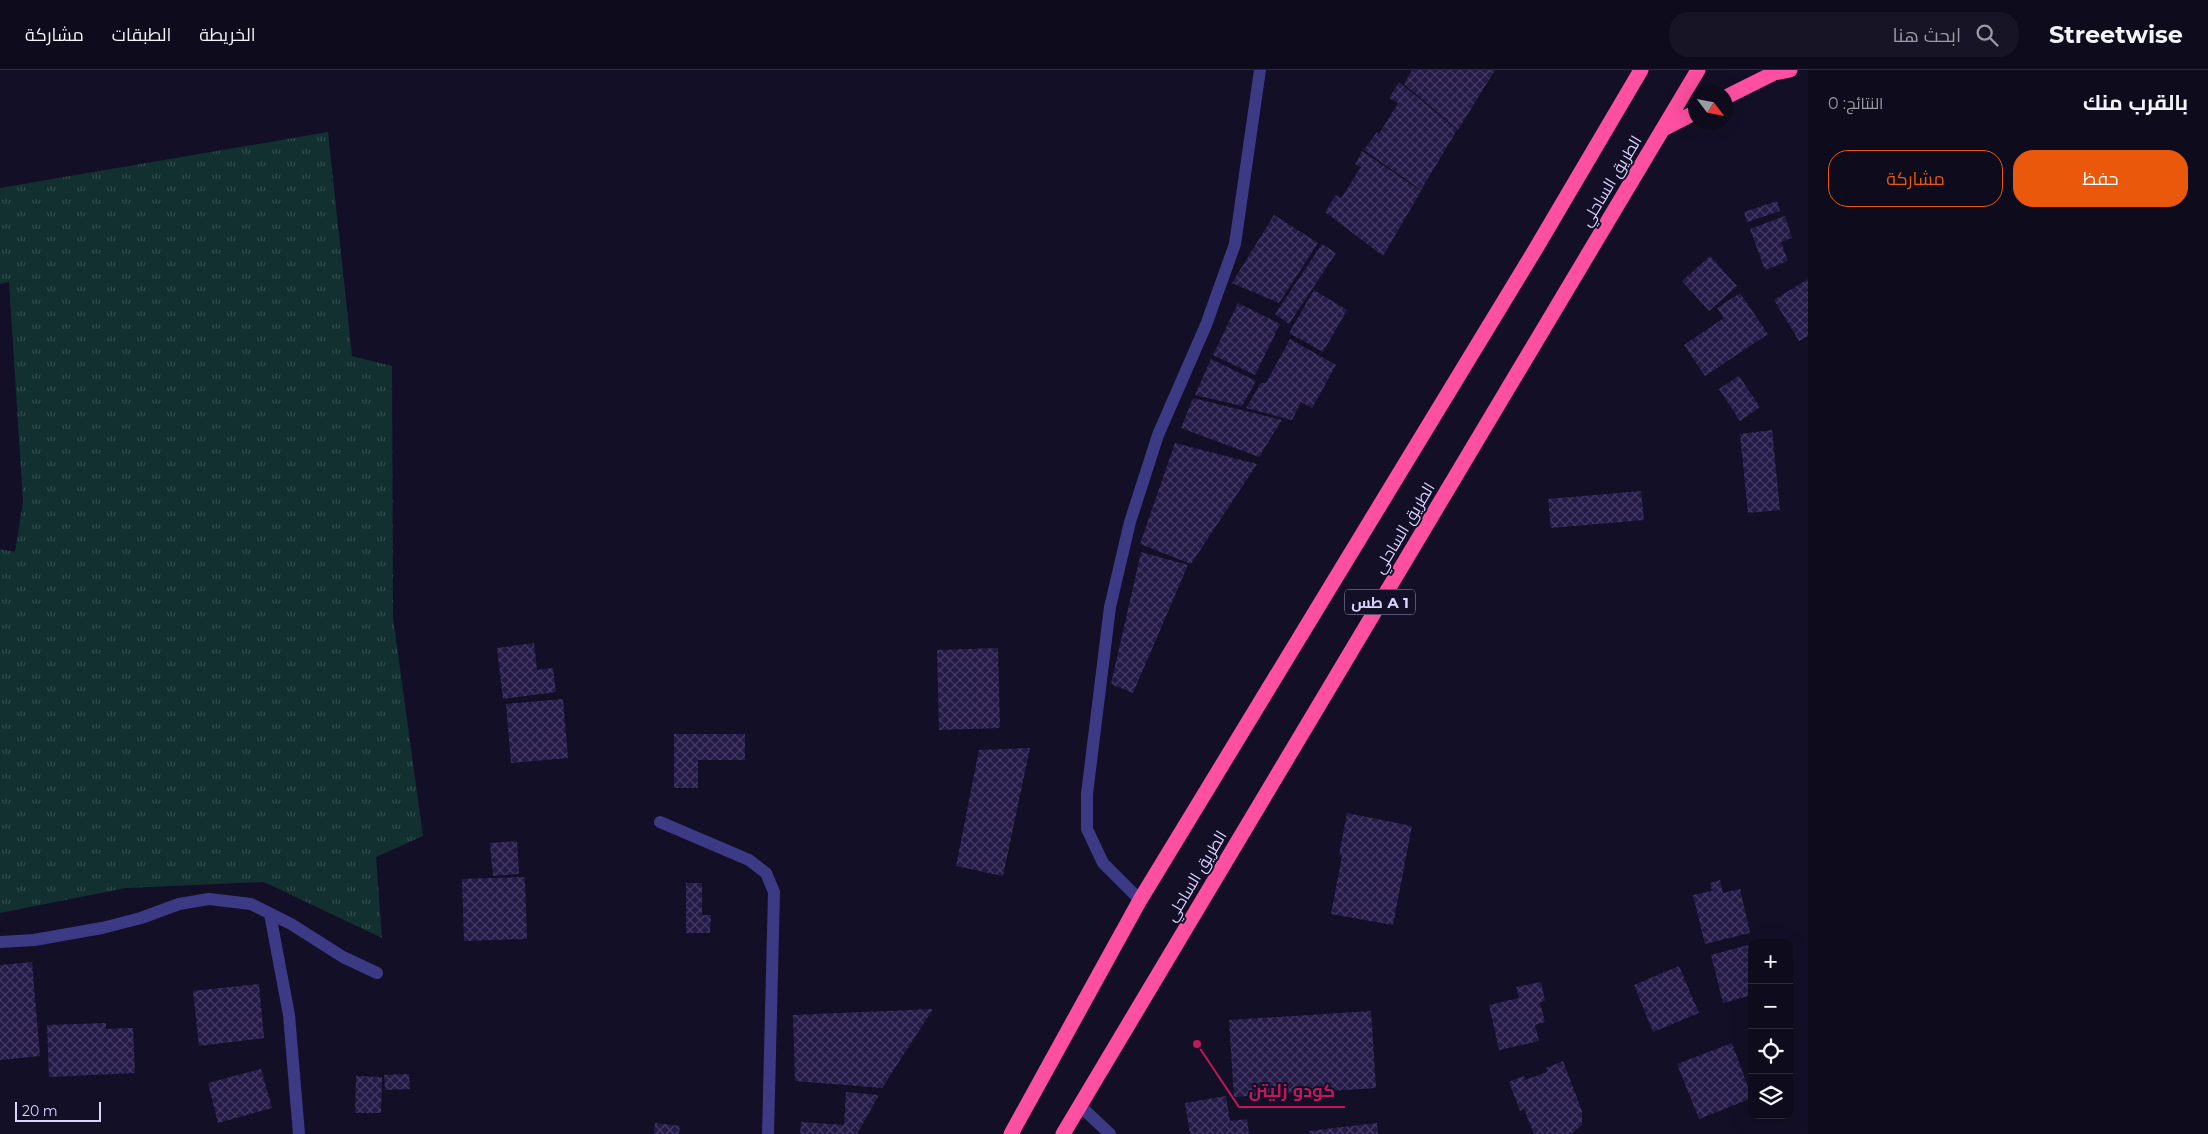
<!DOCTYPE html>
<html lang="ar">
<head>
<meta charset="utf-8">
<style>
  :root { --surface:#0e0b1c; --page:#171425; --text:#f1f3f6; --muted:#9b9ba3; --line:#2e2b3b; --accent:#ea580c }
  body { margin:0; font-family:Montserrat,Cairo,sans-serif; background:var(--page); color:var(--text); direction:rtl }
  .controls { position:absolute; right:15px; bottom:15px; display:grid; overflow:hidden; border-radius:10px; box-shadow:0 5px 20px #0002 }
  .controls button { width:45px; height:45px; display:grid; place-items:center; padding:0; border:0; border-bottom:1px solid var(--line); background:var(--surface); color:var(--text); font:25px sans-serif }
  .compass { position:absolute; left:1688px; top:15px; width:45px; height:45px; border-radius:50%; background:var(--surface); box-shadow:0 5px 20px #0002; rotate:122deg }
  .scale { position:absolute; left:15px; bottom:12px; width:86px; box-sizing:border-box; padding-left:5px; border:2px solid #d9d4ff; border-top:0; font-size:14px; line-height:18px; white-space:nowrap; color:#d9d4ff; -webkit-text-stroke:4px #130f26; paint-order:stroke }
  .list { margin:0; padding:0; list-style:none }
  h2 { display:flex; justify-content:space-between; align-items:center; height:65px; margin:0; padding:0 20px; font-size:21px }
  h2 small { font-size:16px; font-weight:400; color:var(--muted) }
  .actions { display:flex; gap:10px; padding:15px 20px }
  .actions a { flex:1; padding:11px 0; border:1px solid var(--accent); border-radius:20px; text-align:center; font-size:18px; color:var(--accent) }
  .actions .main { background:var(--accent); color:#fff }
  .icon { flex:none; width:28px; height:28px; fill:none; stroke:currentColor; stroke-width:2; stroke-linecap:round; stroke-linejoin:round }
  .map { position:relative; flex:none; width:1808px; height:1064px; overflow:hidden; direction:ltr }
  header { display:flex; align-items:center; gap:30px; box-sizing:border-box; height:70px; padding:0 25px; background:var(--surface); border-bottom:1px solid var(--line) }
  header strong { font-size:24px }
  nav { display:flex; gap:28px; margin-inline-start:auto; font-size:18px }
  .search { width:350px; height:45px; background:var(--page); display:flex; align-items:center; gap:12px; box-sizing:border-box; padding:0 18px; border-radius:20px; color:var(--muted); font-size:19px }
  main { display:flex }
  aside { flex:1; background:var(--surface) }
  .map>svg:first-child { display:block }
</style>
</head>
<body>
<header>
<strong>Streetwise</strong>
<div class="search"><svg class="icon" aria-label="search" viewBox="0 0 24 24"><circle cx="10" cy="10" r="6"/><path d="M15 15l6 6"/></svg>ابحث هنا</div>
<nav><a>الخريطة</a><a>الطبقات</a><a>مشاركة</a></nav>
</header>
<main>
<aside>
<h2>بالقرب منك<small>النتائج: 0</small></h2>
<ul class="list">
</ul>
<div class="actions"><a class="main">حفظ</a><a>مشاركة</a></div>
</aside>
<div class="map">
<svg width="1808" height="1064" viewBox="0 0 1808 1064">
  <defs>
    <pattern id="grass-tufts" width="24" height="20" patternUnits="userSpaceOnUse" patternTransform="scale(1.25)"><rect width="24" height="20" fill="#12302f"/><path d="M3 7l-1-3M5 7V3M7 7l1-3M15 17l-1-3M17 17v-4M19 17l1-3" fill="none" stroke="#344d4e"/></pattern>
    <pattern id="building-cross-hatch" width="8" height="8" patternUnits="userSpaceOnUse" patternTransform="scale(1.25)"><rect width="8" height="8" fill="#241b47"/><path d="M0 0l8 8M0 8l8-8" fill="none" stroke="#433b63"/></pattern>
  </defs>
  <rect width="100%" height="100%" fill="#130f26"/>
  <path fill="url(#grass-tufts)" d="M 328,62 L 352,286 L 392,296 L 393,547 L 423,766 L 376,787 L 382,868 L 264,812 L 126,818 L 0,843 L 0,479 L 15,482 L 23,432 L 9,212 L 0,214 L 0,118 Z"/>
  <path fill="url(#building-cross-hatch)" d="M 1412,0 L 1495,0 L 1458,60 L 1404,14 Z
    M 1399,12 L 1457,60 L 1421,120 L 1364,80 L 1377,62 L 1379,64 L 1398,33 L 1389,28 Z
    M 1362,81 L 1421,121 L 1383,186 L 1325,142 L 1336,125 L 1341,128 L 1361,97 L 1355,94 Z
    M 1777,131 L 1780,141 L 1747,152 L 1744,142 Z
    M 1274,145 L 1318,173 L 1279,233 L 1232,213 Z
    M 1785,146 L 1792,168 L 1781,172 L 1788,191 L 1765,200 L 1750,159 Z
    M 1322,174 L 1336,183 L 1289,254 L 1275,244 Z
    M 1710,186 L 1737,216 L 1709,241 L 1682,211 Z
    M 1808,209 L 1808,266 L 1799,271 L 1774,230 Z
    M 1314,220 L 1347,240 L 1323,282 L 1289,263 Z
    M 1740,223 L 1768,264 L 1705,306 L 1684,275 L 1724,248 L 1717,238 Z
    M 1238,233 L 1280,254 L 1255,305 L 1213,285 Z
    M 1290,269 L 1336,295 L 1312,338 L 1301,332 L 1292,350 L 1246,338 L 1261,313 L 1266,313 Z
    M 1211,289 L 1256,311 L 1242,336 L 1195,325 Z
    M 1739,306 L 1760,337 L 1740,351 L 1719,319 Z
    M 1193,328 L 1282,350 L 1259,387 L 1181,358 Z
    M 1772,360 L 1780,440 L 1748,443 L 1740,364 Z
    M 1175,373 L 1257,394 L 1191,494 L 1140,474 Z
    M 1641,421 L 1644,450 L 1551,458 L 1548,429 Z
    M 1141,482 L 1188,495 L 1133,623 L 1111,614 Z
    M 534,573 L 537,600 L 553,598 L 556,622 L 503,629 L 497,578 Z
    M 998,578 L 1000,658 L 939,660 L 937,580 Z
    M 563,629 L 568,688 L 511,693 L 506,634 Z
    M 674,664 L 745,664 L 745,690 L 698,690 L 698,718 L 674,718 Z
    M 1030,678 L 1003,806 L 956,796 L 979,680 Z
    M 1347,743 L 1412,756 L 1393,855 L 1331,844 L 1342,786 L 1339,785 Z
    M 517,771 L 519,804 L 493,806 L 490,773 Z
    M 525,807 L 527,869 L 464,871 L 462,809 Z
    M 1720,810 L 1723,823 L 1740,819 L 1750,863 L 1705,874 L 1693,825 L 1712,821 L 1710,813 Z
    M 686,813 L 702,813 L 702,845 L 711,845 L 710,863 L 686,863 Z
    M 1752,874 L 1752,925 L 1723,933 L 1711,885 Z
    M 32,892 L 40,986 L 0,990 L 0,895 Z
    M 1679,896 L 1699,943 L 1653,962 L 1634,915 Z
    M 1541,912 L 1545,931 L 1540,932 L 1545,952 L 1535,955 L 1539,971 L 1499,980 L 1489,935 L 1519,928 L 1516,917 Z
    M 259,914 L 264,968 L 199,976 L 193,921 Z
    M 933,939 L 882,1018 L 795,1011 L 793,945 Z
    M 1371,941 L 1376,1018 L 1234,1027 L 1229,950 Z
    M 106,953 L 106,959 L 133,958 L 135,1003 L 49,1007 L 47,955 Z
    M 1732,973 L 1752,1028 L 1699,1049 L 1677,994 Z
    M 1563,991 L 1582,1041 L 1582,1055 L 1571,1064 L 1534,1064 L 1524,1039 L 1520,1041 L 1509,1012 L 1524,1006 L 1525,1010 L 1547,1002 L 1546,998 Z
    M 261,999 L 272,1038 L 218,1053 L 208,1013 Z
    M 409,1004 L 410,1019 L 385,1020 L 384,1005 Z
    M 356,1006 L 382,1007 L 381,1043 L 355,1043 Z
    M 846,1022 L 879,1025 L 857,1064 L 800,1064 L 801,1052 L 844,1055 Z
    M 1226,1026 L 1230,1051 L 1247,1049 L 1249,1064 L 1190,1064 L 1185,1033 Z
    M 655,1053 L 680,1056 L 679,1064 L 654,1064 Z
    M 1377,1053 L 1378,1064 L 1309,1064 L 1309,1061 Z"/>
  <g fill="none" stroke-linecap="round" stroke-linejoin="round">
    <path stroke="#3d3a85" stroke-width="12" d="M 660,752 L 749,790 L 766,803 L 774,822 L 768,1064
      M 1140,830 L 1103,793 L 1087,759 L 1087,724 L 1110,537 L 1130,452 L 1158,365 L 1206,255 L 1235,174 L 1260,0
      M 270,844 L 289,945 L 299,1064
      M 0,872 L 34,870 L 102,858 L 141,848 L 179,834 L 209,829 L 251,834 L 291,854 L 343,887 L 377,903
      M 1080,1036 L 1110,1064"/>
    <path stroke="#ff4fa3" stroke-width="15" d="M 1726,27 L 1774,3 L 1790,0
      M 1663,59 L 1696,42
      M 1011,1064 L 1140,830 L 1535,180 L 1641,0
      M 1063,1064 L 1698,0"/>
  </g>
  <g text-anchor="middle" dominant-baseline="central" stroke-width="4" stroke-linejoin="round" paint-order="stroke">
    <rect fill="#130f26" stroke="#9e99be" stroke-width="1" x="1345" y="519.5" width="70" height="25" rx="4"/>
    <g font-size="15" font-weight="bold" fill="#d9d4ff">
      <text x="1380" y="532">طس A 1</text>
    </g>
    <g font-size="16" fill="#d9d4ff" stroke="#130f26">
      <text transform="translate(1611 111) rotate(-59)">الطريق الساحلي</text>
      <text transform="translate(1404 458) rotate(-59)">الطريق الساحلي</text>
      <text transform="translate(1196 806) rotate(-59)">الطريق الساحلي</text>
    </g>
  </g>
  <path fill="none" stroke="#c2185b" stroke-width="2" d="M1197 974L1239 1037H1345"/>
  <circle fill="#c2185b" stroke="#130f26" stroke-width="2" cx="1197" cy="974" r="5"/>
  <g font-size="18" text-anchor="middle" font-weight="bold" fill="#c2185b" stroke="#130f26" stroke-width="4" stroke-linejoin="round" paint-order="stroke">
    <text x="1292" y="1027">كودو زليتن</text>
  </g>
</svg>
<div class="controls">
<button>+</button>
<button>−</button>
<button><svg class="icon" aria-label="locate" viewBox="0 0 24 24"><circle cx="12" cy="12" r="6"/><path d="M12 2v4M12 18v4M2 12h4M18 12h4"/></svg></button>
<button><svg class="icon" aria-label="layers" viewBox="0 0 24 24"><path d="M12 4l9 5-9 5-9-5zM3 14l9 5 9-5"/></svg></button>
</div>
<svg class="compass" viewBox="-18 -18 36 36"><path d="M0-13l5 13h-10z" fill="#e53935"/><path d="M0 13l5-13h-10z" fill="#9b9ba3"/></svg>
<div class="scale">20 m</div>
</div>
</main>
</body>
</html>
